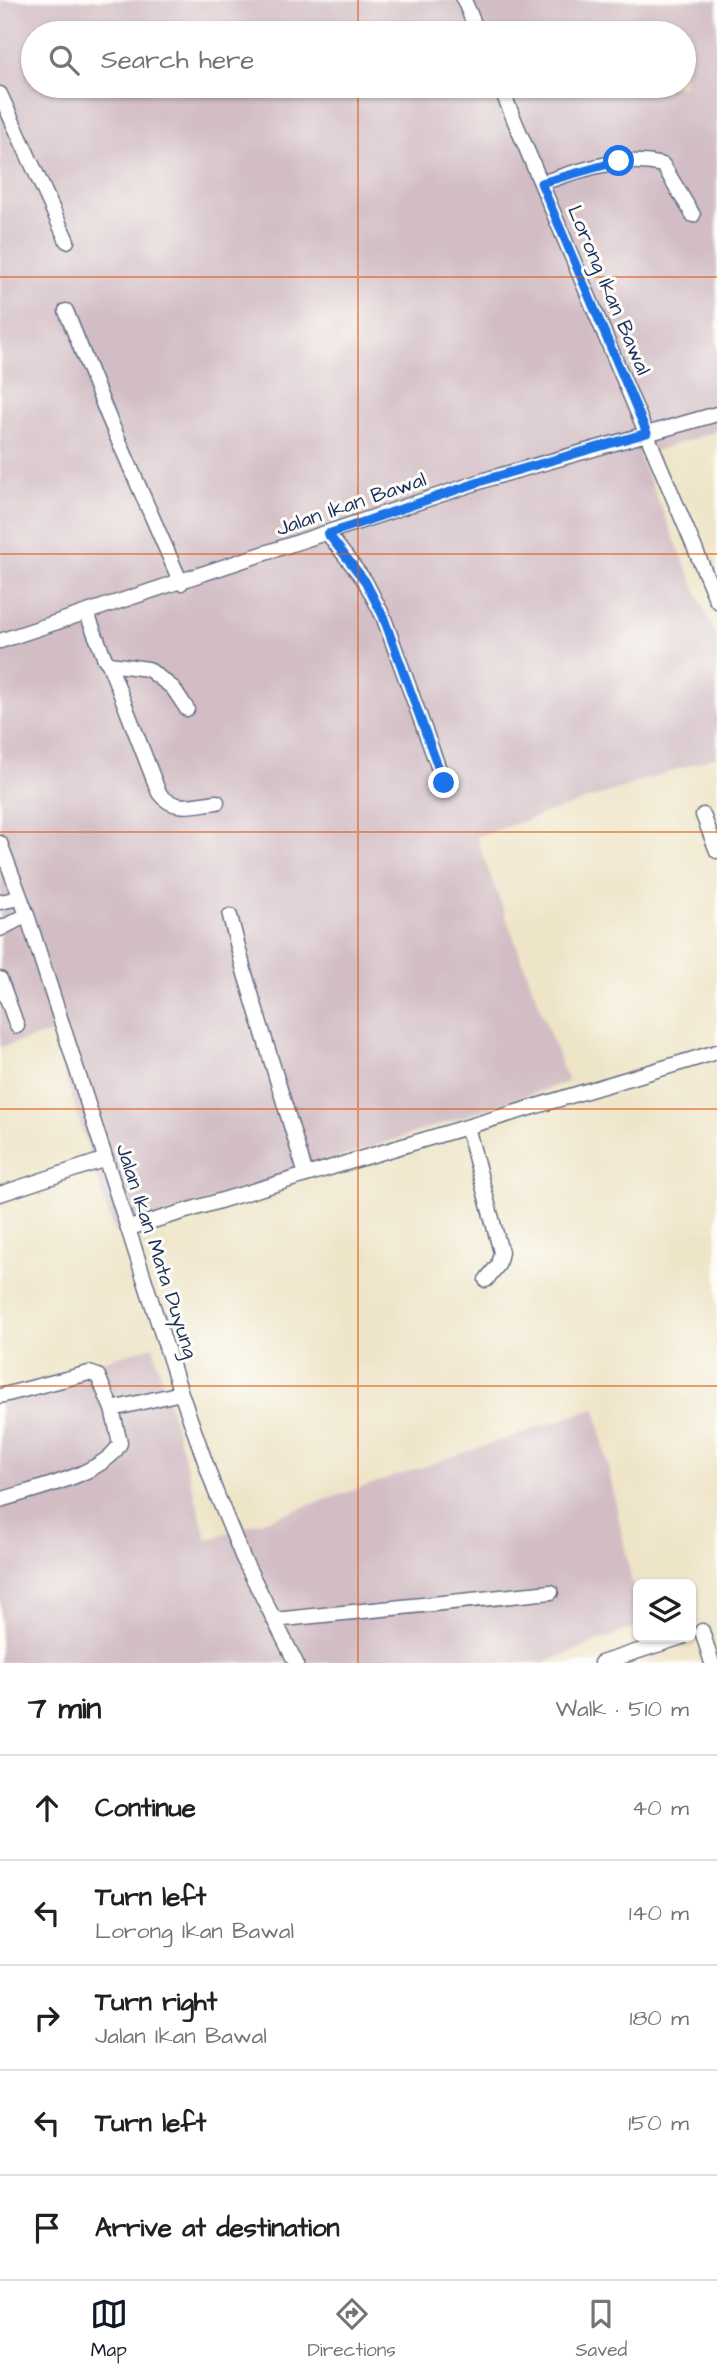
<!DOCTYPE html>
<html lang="en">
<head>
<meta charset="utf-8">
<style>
  :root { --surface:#fff; --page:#f2f2f2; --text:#202124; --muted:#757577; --line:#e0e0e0; --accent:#111827 }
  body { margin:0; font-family:"Architects Daughter",sans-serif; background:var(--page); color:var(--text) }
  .controls { position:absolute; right:21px; bottom:21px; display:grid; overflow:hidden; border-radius:10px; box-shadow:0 2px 5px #0004 }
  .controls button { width:63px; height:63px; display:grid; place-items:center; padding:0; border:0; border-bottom:2px solid var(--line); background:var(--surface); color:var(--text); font:35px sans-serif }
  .stop { position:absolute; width:21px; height:21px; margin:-16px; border:5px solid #1a73e8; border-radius:50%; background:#fff }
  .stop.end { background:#1a73e8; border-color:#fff; box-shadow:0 2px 7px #0008 }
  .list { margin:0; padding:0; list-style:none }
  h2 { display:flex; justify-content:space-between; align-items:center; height:91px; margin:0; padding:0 28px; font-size:30px }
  h2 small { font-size:23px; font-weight:400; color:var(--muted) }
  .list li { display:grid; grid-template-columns:46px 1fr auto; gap:21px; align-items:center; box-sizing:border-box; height:105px; padding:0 28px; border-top:2px solid var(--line) }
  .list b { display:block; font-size:26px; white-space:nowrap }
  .list p { margin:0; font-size:23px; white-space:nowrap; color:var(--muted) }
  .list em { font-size:23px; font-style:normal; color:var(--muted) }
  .icon { flex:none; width:38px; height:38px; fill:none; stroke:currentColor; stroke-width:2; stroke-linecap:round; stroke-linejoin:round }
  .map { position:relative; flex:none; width:717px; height:1663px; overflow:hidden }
  .search { position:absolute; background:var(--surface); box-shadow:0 2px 5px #0004; left:21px; right:21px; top:21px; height:77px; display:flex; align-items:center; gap:18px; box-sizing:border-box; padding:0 24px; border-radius:38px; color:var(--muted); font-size:26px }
  .sheet { height:616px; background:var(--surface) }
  nav { display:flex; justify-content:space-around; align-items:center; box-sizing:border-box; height:98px; border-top:2px solid var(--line); background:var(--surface); font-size:19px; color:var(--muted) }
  nav a { display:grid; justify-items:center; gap:4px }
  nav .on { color:var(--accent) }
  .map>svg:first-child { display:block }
</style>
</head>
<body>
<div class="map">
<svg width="717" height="1663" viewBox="0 0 717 1663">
  <rect width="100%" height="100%" fill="#fdfcf7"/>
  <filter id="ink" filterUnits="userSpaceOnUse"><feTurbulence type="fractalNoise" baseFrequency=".0143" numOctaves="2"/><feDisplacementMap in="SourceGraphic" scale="14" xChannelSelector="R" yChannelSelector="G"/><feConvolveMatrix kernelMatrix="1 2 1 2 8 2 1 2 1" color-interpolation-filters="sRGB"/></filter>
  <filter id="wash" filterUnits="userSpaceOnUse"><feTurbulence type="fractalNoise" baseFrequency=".00686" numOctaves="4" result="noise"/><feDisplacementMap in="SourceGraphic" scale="28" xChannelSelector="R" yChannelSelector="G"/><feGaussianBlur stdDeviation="1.57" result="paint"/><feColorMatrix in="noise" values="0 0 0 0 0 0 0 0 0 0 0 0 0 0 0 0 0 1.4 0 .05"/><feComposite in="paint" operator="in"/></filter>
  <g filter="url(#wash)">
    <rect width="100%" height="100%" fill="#eee4c7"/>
    <path fill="#d2bdc5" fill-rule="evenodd" d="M 0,0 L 717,0 L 717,431 L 639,456 L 717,639 L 717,756 L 476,837 L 568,1082 L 114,1232 L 52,1033 L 0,1047 ZM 33,33 L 684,33 L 684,86 L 33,86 Z
      M 153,1346 L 207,1540 L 596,1408 L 638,1612 L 638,1626 L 543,1663 L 0,1663 L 0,1391 Z"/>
  </g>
  <g filter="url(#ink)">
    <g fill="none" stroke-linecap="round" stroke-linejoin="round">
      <defs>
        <path id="minor" d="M 464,0 L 478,33
          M 500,86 L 717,601
          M 0,94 L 67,241
          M 541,183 C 582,170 620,155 663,165 L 693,215
          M 66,311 L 108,416 L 181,583
          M 328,534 L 365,581 L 383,616 L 444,783
          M 87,614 L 105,659 L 109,664 L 148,669 L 173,688 L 187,709
          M 0,641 L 491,478 L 717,414
          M 109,664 L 159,793 C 174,813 196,804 217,802
          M 703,815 L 717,851
          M 0,843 L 27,915 L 181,1393 L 215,1490 L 243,1558 L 296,1663
          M 0,902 L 19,898
          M 230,916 L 245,974 L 306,1175
          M 0,929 L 27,915
          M 0,979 L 17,1026
          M 467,1127 L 501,1252 L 498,1265 L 486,1280
          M 0,1194 L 106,1159
          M 129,1228 L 717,1052
          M 0,1396 L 89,1373 L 98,1376 L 112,1409 L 120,1443 C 107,1474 30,1490 0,1500
          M 112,1409 L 181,1393
          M 274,1620 L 551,1592
          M 702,1631 L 712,1663
          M 601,1663 L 682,1637"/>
      </defs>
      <use href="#minor" stroke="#656e83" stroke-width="17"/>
      <use href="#minor" stroke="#fff" stroke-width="14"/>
    </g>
  </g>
  <g fill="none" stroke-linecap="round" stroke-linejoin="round" filter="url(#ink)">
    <path stroke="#1a73e8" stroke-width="9" d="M 444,783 L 383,616 L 365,581 L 328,534 L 491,478 L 647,433 L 541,183 L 619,161"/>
  </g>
  <path fill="none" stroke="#de5710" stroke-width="2" stroke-opacity="0.55" d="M 358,0 L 358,33M 358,86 L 358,1663M 0,277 L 717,277M 0,554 L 717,554M 0,832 L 717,832M 0,1109 L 717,1109M 0,1386 L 717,1386"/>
  <g text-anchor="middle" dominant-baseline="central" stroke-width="6" stroke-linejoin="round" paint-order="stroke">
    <g font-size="21" fill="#1b2f5e" stroke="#fdfcf7">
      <text transform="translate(609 290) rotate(67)">Lorong Ikan Bawal</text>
      <text transform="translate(351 504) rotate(-19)">Jalan Ikan Bawal</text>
      <text transform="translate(157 1251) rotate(72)">Jalan Ikan Mata Duyung</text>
    </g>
  </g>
</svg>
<div class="controls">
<button><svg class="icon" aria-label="layers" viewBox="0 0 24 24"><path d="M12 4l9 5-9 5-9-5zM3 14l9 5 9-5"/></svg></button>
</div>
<div class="stop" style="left:619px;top:161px"></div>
<div class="stop end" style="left:444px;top:783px"></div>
<div class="search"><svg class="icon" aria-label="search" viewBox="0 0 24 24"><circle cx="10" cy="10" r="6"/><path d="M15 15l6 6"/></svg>Search here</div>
</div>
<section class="sheet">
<h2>7 min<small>Walk · 510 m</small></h2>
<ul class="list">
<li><svg class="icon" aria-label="ahead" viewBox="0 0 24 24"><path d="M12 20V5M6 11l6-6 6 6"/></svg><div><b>Continue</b></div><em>40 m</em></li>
<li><svg class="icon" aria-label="left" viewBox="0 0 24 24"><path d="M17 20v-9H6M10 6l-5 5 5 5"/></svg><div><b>Turn left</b><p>Lorong Ikan Bawal</p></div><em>140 m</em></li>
<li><svg class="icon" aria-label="right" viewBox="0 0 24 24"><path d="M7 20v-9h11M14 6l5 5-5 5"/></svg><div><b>Turn right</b><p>Jalan Ikan Bawal</p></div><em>180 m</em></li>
<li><svg class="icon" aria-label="left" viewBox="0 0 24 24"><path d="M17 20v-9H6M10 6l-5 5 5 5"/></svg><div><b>Turn left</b></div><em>150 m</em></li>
<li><svg class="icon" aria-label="arrive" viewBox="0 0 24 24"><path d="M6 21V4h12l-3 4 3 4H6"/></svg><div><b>Arrive at destination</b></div></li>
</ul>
</section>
<nav>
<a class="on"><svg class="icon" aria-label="map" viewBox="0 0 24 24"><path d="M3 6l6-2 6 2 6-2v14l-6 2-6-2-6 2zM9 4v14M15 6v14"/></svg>Map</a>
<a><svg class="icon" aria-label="directions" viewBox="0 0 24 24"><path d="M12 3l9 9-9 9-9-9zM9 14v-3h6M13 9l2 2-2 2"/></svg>Directions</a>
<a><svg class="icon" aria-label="saved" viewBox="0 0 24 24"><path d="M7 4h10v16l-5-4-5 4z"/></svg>Saved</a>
</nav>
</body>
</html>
